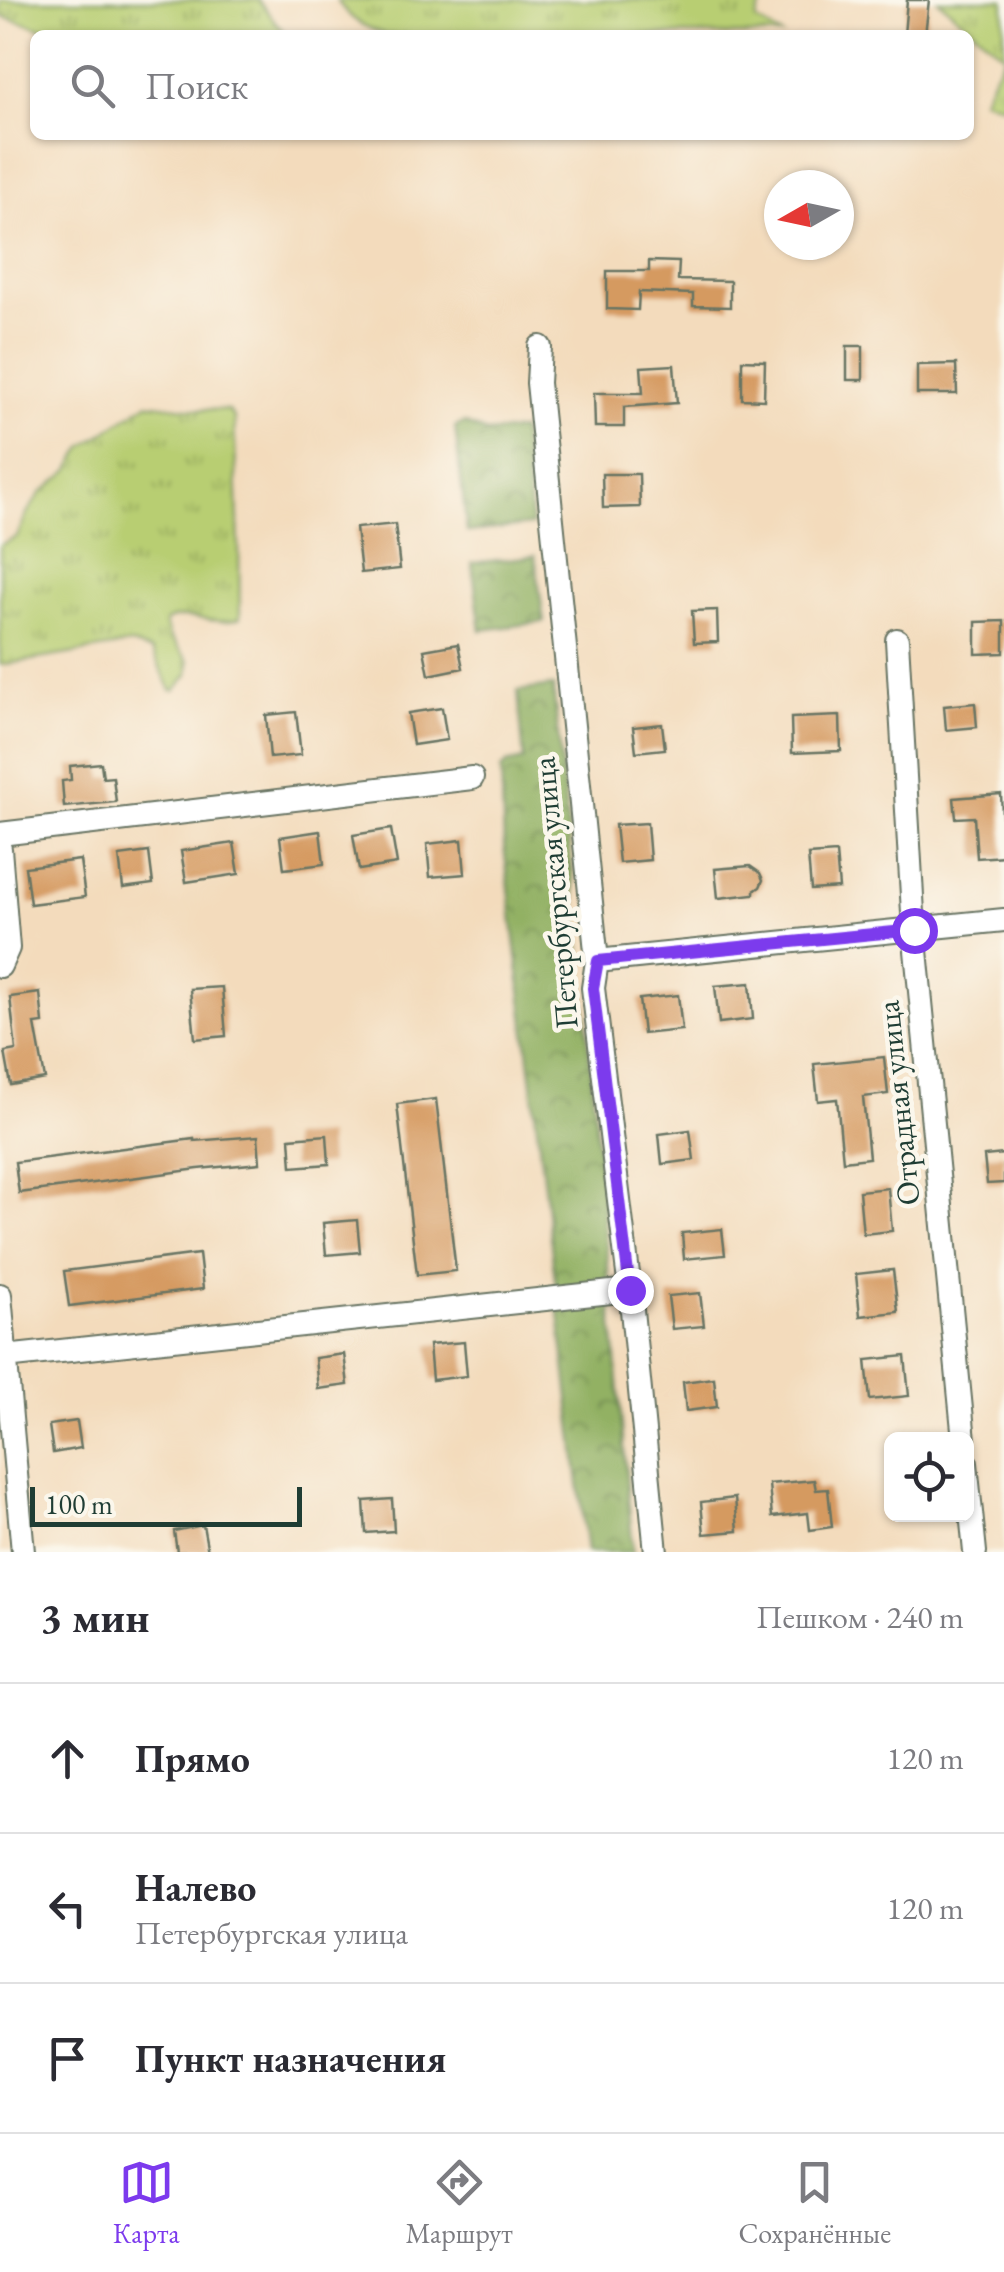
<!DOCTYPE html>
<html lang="ru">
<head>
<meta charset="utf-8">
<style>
  :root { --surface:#fff; --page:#f2f2f3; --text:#2b2b33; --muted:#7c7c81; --line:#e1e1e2; --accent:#7c3aed }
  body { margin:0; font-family:"EB Garamond",serif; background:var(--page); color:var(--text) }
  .controls { position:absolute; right:30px; bottom:30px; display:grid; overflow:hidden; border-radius:15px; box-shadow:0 2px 8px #0004 }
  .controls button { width:90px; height:90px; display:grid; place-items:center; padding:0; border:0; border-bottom:2px solid var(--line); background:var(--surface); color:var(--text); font:50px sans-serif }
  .compass { position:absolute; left:764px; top:170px; width:90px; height:90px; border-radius:50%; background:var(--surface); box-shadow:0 2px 8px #0004; rotate:261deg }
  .scale { position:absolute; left:30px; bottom:25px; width:272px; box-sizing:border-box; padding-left:10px; border:5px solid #1f3d34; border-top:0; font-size:28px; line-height:35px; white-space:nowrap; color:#1f3d34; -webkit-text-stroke:8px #fbf7ec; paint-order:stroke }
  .stop { position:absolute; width:30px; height:30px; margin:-22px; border:8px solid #7c3aed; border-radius:50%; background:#fff }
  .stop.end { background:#7c3aed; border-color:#fff; box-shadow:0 2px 10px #0008 }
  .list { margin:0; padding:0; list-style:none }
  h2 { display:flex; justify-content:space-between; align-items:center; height:130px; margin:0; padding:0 40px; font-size:42px }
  h2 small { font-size:32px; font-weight:400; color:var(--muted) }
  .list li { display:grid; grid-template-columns:65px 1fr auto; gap:30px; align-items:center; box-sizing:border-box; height:150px; padding:0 40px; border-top:2px solid var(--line) }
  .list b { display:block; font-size:38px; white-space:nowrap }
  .list p { margin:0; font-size:32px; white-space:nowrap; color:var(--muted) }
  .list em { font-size:32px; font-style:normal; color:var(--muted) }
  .icon { flex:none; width:55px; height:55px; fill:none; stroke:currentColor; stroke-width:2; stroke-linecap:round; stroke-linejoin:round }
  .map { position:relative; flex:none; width:1004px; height:1552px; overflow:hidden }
  .search { position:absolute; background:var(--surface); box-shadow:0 2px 8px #0004; left:30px; right:30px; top:30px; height:110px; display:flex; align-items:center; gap:25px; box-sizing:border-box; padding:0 35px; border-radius:15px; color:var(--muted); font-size:38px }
  .sheet { height:580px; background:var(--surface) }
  nav { display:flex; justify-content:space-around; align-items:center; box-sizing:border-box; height:140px; border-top:2px solid var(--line); background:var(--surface); font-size:28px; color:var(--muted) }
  nav a { display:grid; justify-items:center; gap:5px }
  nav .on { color:var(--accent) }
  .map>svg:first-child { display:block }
</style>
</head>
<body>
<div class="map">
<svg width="1004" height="1552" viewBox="0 0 1004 1552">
  <defs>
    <pattern id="grass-tufts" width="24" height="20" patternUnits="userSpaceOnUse" patternTransform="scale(2.5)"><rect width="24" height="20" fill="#b8ce72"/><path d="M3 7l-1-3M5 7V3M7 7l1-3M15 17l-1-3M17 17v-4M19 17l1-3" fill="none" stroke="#95a85e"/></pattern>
    <pattern id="forest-crowns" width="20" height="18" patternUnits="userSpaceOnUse" patternTransform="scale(2.5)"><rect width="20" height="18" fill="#92b164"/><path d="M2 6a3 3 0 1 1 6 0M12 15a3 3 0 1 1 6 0" fill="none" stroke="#779153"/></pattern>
  </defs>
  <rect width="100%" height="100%" fill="#fbf7ec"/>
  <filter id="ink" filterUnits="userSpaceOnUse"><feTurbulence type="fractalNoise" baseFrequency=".01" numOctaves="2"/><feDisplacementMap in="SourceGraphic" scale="20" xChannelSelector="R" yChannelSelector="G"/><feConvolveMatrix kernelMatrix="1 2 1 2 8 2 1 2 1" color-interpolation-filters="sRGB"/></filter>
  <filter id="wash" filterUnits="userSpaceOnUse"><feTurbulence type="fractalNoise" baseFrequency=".0048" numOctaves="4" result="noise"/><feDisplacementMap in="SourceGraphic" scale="40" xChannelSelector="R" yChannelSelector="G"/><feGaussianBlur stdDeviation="2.25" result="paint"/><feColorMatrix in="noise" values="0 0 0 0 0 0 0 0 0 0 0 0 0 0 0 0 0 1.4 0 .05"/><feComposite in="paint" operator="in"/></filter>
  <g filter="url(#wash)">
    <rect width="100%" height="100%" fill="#f3dbbc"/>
    <path fill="url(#grass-tufts)" stroke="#6c8653" stroke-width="2.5" d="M 0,0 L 258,0 L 286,35 L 65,35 L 0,16 Z
      M 337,0 L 763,0 L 756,20 L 781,35 L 387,35 C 366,28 349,20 337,0 Z
      M 938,0 L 1004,0 L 1004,55 Z
      M 1004,56 L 1004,106 L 982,99 Z
      M 147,403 L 195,409 L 228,410 L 234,418 L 239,545 L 240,618 C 216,629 187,608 165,622 L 169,636 L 189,662 L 188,675 L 175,690 L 171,690 L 152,651 L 131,644 L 0,665 L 0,545 L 17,537 L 27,513 L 41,493 L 69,471 L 83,447 Z"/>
    <path fill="url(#forest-crowns)" stroke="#58774c" stroke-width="2.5" d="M 464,423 L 486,433 L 521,430 L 532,525 L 467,532 L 455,427 Z
      M 535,556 L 544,622 L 481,630 L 472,563 Z
      M 553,686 L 579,935 L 633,1552 L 587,1552 L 504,846 L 501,769 L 506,764 L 524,760 L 518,691 Z"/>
    <g id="blocks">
      <path fill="#d59a60" d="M 907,0 L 929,0 L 925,35 L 904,35 Z
        M 649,261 L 679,262 L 678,280 L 730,281 L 730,307 L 693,306 L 693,294 L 639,292 L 638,310 L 607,309 L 607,271 L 649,271 Z
        M 847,346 L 863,346 L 863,380 L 847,380 Z
        M 742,360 L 765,361 L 764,400 L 742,399 Z
        M 956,364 L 957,394 L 917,394 L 917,365 Z
        M 674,365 L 677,403 L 624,407 L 624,427 L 595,427 L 594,393 L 643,393 L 641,367 Z
        M 602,474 L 639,474 L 640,507 L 603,508 Z
        M 395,524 L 400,569 L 361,573 L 356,528 Z
        M 717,610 L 718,642 L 694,643 L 692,611 Z
        M 1004,621 L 1004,653 L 976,654 L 976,622 Z
        M 458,644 L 463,668 L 429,675 L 424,650 Z
        M 975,703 L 977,727 L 946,730 L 944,706 Z
        M 442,708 L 447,740 L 413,745 L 408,713 Z
        M 296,712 L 301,755 L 270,758 L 266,715 Z
        M 840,716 L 841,751 L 792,753 L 791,718 Z
        M 662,724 L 665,749 L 636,752 L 633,727 Z
        M 101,763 L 103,778 L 113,777 L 116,802 L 64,807 L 62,781 L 71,780 L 70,766 Z
        M 1001,794 L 1004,856 L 977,858 L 974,817 L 956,818 L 954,798 Z
        M 647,823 L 650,860 L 619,863 L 615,825 Z
        M 391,829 L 397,864 L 359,870 L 353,835 Z
        M 320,831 L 324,864 L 284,869 L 280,837 Z
        M 462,840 L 465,874 L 430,877 L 427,844 Z
        M 234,843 L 239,874 L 186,882 L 181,851 Z
        M 149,852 L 153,884 L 123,888 L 119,856 Z
        M 836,853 L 839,888 L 811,890 L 808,855 Z
        M 80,860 L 85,897 L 30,904 L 25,867 Z
        M 750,866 L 760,873 L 763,880 L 760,887 L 754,891 L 754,894 L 718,898 L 715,869 Z
        M 750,983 L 753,1019 L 719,1023 L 715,986 Z
        M 222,987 L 226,1036 L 195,1039 L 190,989 Z
        M 40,993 L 43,1023 L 35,1024 L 45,1079 L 11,1085 L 5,1052 L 16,1050 L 10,997 Z
        M 678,995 L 682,1030 L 643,1034 L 639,999 Z
        M 884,1057 L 888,1094 L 863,1097 L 869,1158 L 843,1161 L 837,1099 L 818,1101 L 814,1064 Z
        M 436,1099 L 456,1271 L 417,1275 L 397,1104 Z
        M 690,1130 L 694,1160 L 662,1164 L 659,1134 Z
        M 327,1135 L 329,1164 L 292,1167 L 290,1138 Z
        M 258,1136 L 260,1163 L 198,1169 L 19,1193 L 15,1162 L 194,1139 L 194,1141 Z
        M 1004,1154 L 1004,1183 L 987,1184 L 984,1156 Z
        M 888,1188 L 892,1231 L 863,1234 L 859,1191 Z
        M 357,1220 L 360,1252 L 326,1255 L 323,1223 Z
        M 722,1229 L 725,1255 L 684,1259 L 682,1233 Z
        M 199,1254 L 203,1289 L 69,1306 L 64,1271 Z
        M 893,1270 L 898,1312 L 860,1316 L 856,1274 Z
        M 700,1293 L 704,1326 L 672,1329 L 668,1296 Z
        M 464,1342 L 467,1376 L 432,1380 L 429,1345 Z
        M 344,1354 L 348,1385 L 318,1389 L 315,1358 Z
        M 905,1356 L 909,1396 L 870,1400 L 866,1360 Z
        M 714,1378 L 717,1407 L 686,1411 L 683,1382 Z
        M 77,1421 L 81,1448 L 53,1453 L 49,1425 Z
        M 814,1480 L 816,1490 L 828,1489 L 832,1527 L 810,1530 L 808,1513 L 772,1517 L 769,1484 Z
        M 735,1498 L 738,1531 L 704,1534 L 701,1502 Z
        M 392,1499 L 394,1531 L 366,1533 L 364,1501 Z
        M 203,1525 L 208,1552 L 177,1552 L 174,1531 Z"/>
    </g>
  </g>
  <g filter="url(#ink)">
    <use href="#blocks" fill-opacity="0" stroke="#697464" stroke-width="2.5"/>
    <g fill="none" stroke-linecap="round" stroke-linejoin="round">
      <defs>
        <path id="minor" d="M 540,347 L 538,383 L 597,961 L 593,988 L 630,1290 L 656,1552
          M 897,640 L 914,930 L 964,1440
          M 0,834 L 472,778
          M 0,849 L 8,948 L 0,966
          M 597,961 L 1004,920
          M 0,1295 L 23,1552
          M 5,1357 L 630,1290
          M 966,1463 L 975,1552"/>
      </defs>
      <use href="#minor" stroke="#697464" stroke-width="26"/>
      <use href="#minor" stroke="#fff" stroke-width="22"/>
    </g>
  </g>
  <g fill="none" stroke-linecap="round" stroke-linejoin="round" filter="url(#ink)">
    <path stroke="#7c3aed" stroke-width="12" d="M 630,1290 L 593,988 L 598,961 L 914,930"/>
  </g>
  <g text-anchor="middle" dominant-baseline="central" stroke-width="9" stroke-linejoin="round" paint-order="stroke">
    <g font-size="32" fill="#1f3d34" stroke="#fbf7ec">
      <text transform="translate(555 893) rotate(-95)">Петербургская улица</text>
      <text transform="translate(898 1103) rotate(-96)">Отрадная улица</text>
    </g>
  </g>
</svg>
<div class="controls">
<button><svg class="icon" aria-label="locate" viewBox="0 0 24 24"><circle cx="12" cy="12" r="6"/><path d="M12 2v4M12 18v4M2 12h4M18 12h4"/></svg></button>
</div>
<svg class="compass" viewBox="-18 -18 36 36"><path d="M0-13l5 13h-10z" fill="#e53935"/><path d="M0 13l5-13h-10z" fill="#7c7c81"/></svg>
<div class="scale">100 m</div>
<div class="stop" style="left:914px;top:930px"></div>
<div class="stop end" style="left:630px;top:1290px"></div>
<div class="search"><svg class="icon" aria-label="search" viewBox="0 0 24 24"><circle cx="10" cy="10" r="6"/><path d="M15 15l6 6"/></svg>Поиск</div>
</div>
<section class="sheet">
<h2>3 мин<small>Пешком · 240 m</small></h2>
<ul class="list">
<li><svg class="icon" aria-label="ahead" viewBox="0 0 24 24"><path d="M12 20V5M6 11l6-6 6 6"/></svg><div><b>Прямо</b></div><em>120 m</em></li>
<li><svg class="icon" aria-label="left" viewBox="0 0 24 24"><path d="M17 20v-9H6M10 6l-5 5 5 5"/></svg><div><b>Налево</b><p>Петербургская улица</p></div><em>120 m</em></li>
<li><svg class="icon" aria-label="arrive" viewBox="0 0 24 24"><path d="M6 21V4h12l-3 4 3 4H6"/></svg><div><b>Пункт назначения</b></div></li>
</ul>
</section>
<nav>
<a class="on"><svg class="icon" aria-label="map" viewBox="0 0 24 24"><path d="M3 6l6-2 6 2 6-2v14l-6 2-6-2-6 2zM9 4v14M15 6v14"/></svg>Карта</a>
<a><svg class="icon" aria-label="directions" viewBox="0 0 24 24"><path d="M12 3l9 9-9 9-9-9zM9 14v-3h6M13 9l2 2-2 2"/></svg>Маршрут</a>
<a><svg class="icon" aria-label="saved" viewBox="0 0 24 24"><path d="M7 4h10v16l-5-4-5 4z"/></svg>Сохранённые</a>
</nav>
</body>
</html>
